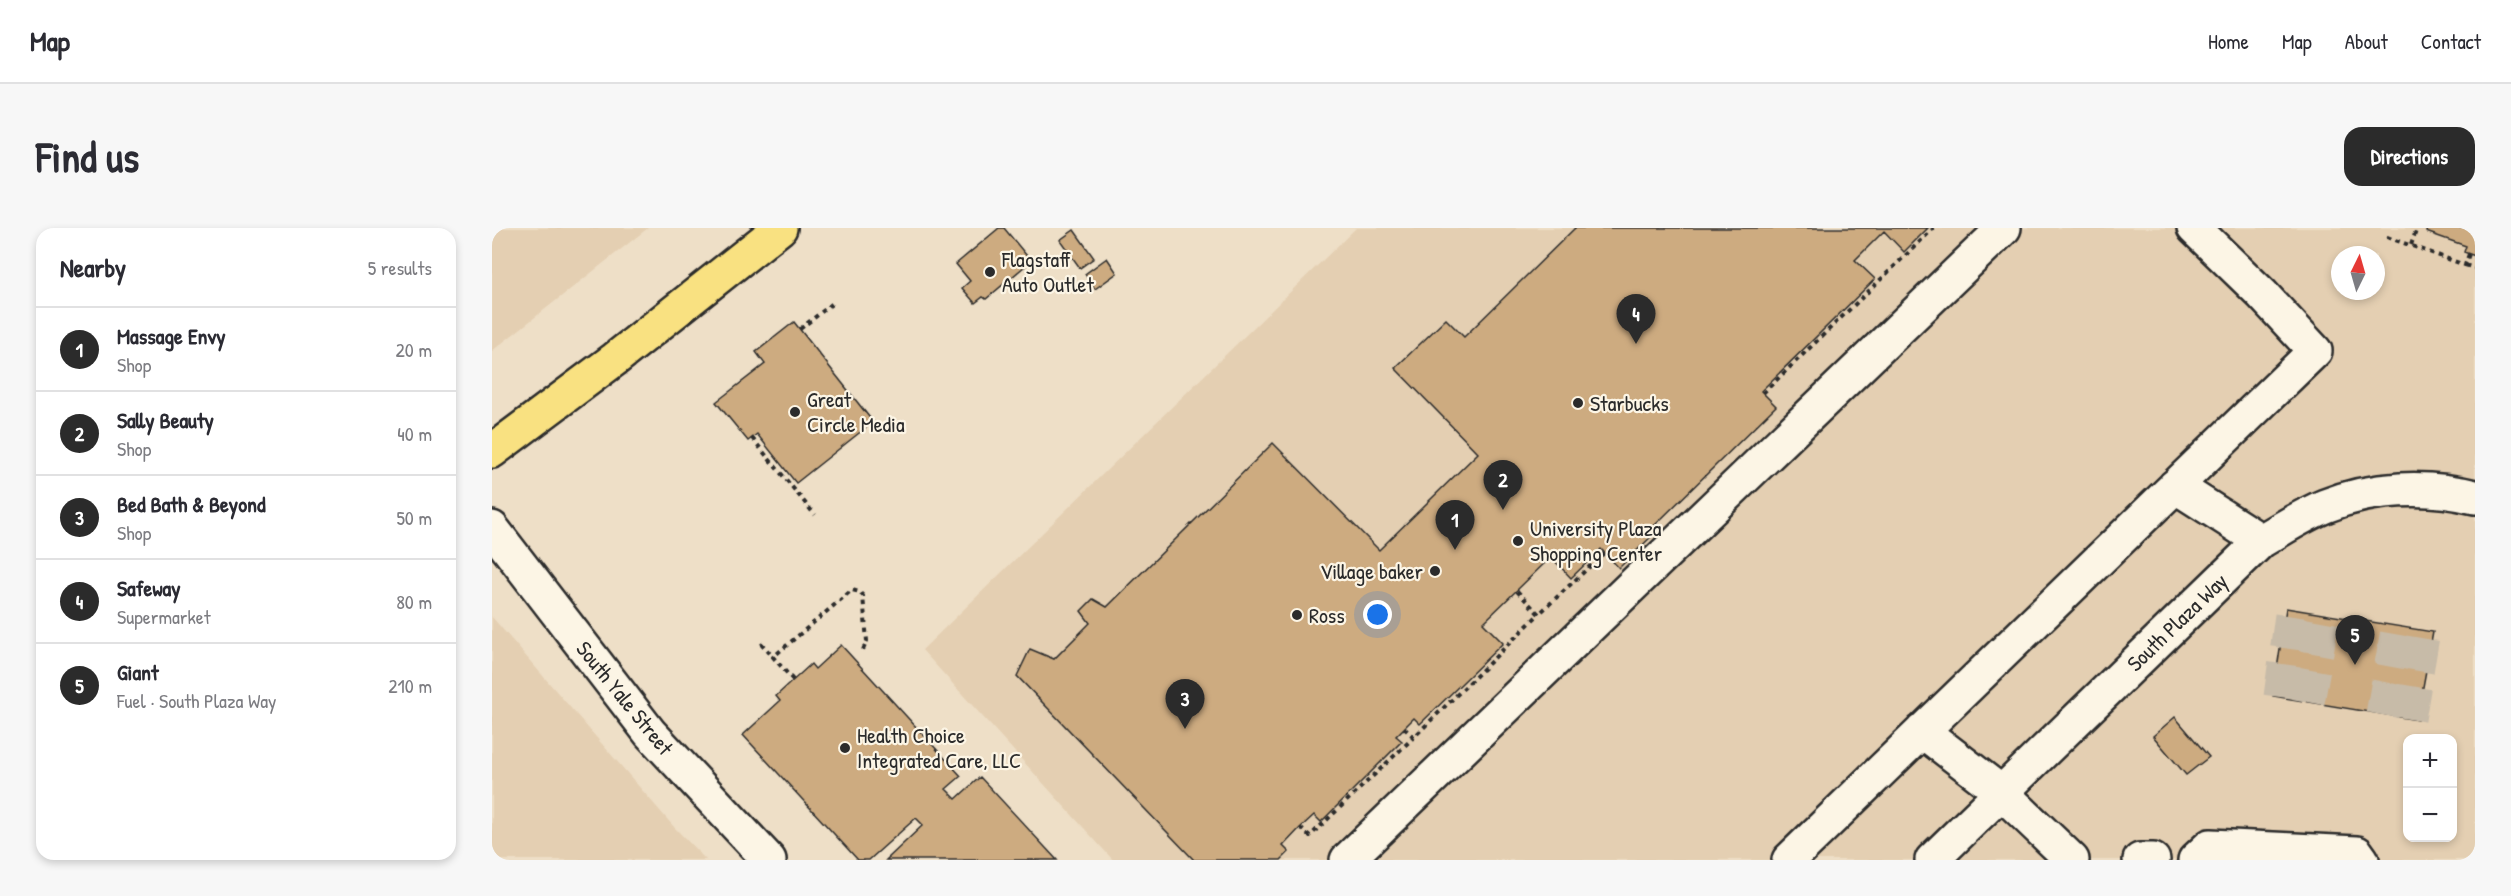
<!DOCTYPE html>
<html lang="en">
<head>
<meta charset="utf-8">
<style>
  :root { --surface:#fff; --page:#f7f7f7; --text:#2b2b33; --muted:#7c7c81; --line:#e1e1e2; --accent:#2b2b2b }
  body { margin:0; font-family:"Patrick Hand",sans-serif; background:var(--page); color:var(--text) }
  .controls { position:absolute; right:18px; bottom:18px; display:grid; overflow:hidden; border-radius:12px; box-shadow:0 3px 9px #0003 }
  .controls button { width:54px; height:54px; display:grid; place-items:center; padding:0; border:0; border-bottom:2px solid var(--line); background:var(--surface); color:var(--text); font:30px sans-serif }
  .compass { position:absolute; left:1839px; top:18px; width:54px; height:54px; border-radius:50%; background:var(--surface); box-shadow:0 3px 9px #0003; rotate:5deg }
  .you { position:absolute; left:886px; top:387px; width:21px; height:21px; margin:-15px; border:4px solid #fff; border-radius:50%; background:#1a73e8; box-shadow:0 0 0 9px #1a73e833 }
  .badge { display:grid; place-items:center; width:39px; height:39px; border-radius:50%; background:var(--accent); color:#fff; font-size:20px; font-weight:700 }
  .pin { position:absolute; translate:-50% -50px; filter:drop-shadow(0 2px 3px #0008) }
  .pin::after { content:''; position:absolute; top:32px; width:21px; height:18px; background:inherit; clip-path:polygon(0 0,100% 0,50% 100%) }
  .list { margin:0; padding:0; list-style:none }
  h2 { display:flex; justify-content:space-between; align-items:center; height:78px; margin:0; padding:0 24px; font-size:26px }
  h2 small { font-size:20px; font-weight:400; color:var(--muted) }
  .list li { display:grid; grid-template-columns:39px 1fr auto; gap:18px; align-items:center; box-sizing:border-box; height:84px; padding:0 24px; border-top:2px solid var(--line) }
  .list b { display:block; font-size:22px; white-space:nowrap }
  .list p { margin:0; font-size:20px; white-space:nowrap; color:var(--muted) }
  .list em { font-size:20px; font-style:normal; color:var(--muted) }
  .map { position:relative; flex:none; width:1983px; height:632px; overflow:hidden; border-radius:18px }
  header { display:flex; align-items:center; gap:36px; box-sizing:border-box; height:84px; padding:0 30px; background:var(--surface); border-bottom:2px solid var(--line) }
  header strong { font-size:28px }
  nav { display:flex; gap:33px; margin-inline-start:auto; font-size:21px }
  .intro { display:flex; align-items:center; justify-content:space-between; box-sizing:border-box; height:144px; padding:0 36px }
  h1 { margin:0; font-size:42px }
  .button { padding:15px 27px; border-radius:18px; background:var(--accent); color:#fff; font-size:21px; font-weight:700 }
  main { display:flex; gap:36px; padding:0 36px }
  aside { flex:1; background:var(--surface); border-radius:18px; box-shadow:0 3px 9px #0003 }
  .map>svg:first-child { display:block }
</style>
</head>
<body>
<header>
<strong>Map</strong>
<nav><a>Home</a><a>Map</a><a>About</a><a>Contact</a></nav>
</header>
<div class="intro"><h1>Find us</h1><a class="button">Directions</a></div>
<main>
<aside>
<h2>Nearby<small>5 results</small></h2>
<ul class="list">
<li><span class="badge">1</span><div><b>Massage Envy</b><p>Shop</p></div><em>20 m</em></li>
<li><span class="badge">2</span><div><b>Sally Beauty</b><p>Shop</p></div><em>40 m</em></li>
<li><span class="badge">3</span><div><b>Bed Bath &amp; Beyond</b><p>Shop</p></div><em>50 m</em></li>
<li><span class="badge">4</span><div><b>Safeway</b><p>Supermarket</p></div><em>80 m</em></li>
<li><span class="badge">5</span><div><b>Giant</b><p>Fuel · South Plaza Way</p></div><em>210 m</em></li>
</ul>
</aside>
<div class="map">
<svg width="1983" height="632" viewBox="0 0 1983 632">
  <rect width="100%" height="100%" fill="#eedfc7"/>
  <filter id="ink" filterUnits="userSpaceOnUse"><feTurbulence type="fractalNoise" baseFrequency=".0167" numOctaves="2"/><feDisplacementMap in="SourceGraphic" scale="12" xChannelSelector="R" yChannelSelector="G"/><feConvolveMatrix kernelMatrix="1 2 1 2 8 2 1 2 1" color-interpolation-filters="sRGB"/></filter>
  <g filter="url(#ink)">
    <path fill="#e4cfb2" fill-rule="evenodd" d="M 0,0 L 156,0 L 0,123 Z
      M 864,0 L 1983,0 L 1983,632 L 621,632 L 430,422 ZM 1848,27 L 1884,27 L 1884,63 L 1848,63 ZM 1916,511 L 1960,511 L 1960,610 L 1916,610 Z
      M 0,389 L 182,599 L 214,632 L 0,632 Z"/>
    <path fill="#cdab80" stroke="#2b2b2b" stroke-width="1.5" d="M 507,0 L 512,0 L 539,33 L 494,71 L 491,69 L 483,75 L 470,60 L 478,53 L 464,36 Z
      M 1083,0 L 1436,0 L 1412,24 L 1392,3 L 1363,32 L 1383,51 L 1269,163 L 1284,178 L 1160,300 L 1164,304 L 1127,340 L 1109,321 L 1079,350 L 1059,329 L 991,395 L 1011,415 L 928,496 L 922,490 L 904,508 L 910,513 L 829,594 L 822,587 L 808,600 L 791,618 L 797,624 L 789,632 L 702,632 L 525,448 L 538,421 L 562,431 L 598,395 L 589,383 L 601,371 L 615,379 L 781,215 L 887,322 L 986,225 L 903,140 L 954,91 L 972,109 Z
      M 1935,0 L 1983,0 L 1983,28 L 1972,24 L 1974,18 L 1934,4 Z
      M 582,2 L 602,30 L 588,40 L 568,12 Z
      M 615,30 L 625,45 L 603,61 L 593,46 Z
      M 302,94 L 381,194 L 304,255 L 265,206 L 256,213 L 224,174 L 273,136 L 264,124 Z
      M 1794,380 L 1941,404 L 1925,492 L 1781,468 Z
      M 349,417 L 469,548 L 454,561 L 464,571 L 488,549 L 565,632 L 394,632 L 431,597 L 424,590 L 377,632 L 366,632 L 251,507 L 288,473 L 284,468 L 319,436 L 323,441 Z
      M 1683,489 L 1717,529 L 1694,547 L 1661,508 Z"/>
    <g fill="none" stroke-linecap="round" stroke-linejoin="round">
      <path stroke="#c7bba8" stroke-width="33" stroke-dasharray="33 16" stroke-linecap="butt" d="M 1788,469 L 1800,380
        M 1816,474 L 1832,385
        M 1890,487 L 1906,397
        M 1917,491 L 1932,402"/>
      <defs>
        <path id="minor" d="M 1683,258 L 1769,313
          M 0,300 L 158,505 L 277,632
          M 1430,503 L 1509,564 L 1580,632
          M 855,632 L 1512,0
          M 1297,632 L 1823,123 L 1770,66 L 1702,0
          M 1440,632 L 1769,313 C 1790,301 1811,287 1833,278 C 1880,259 1935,257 1983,269
          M 1648,632 L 1661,632
          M 1703,632 L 1718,618 L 1865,625 L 1870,632"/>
        <path id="major" d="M 0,223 L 123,131 L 288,0"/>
      </defs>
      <use href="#minor" stroke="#2b2b2b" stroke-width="38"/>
      <use href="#major" stroke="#2b2b2b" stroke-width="38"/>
      <path stroke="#2b2b2b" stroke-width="4" stroke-dasharray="4.5 4.5" stroke-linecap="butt" d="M 1895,9 L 1973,37 L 1977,26
        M 1919,17 L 1925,0
        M 1973,37 L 1983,40
        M 308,101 L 341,75
        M 1271,165 L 1442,0
        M 260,210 L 323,287
        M 1025,363 L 1047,386 L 1112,325
        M 269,415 L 281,429
        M 301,452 L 281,429 L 360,362 L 368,364 L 371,368 L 375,413 L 371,422
        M 912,500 L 922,509 L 1047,386
        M 808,600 L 818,608 L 922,509"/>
      <use href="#minor" stroke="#fcf5e5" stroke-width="33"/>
      <use href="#major" stroke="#f9e181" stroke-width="33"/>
    </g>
  </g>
  <g fill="#2b2b2b" stroke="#fcf5e5" stroke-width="2">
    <circle cx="498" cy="44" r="6"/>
    <circle cx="1086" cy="175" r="6"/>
    <circle cx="303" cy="184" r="6"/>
    <circle cx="1026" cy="313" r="6"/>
    <circle cx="943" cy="343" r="6"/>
    <circle cx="805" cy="387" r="6"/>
    <circle cx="353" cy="520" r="6"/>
  </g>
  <g text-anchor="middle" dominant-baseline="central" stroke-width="4.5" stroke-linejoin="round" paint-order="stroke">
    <g font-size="22" fill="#2b2b2b" stroke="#fcf5e5" text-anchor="start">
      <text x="510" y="31">Flagstaff<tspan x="510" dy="25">Auto Outlet</tspan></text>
      <text x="315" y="171">Great<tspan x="315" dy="25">Circle Media</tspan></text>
      <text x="1098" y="175">Starbucks</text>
      <text x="1038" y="300">University Plaza<tspan x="1038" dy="25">Shopping Center</tspan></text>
      <text x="931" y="343" text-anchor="end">Village baker</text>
      <text x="817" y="387">Ross</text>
      <text x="365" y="507">Health Choice<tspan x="365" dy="25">Integrated Care, LLC</tspan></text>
    </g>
    <g font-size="22" fill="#2b2b2b" stroke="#fcf5e5">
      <text transform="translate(1685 394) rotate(-44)">South Plaza Way</text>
      <text transform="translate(133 470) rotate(51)">South Yale Street</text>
    </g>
  </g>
</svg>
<div class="controls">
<button>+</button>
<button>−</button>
</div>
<svg class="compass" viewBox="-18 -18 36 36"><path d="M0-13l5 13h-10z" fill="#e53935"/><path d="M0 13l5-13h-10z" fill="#7c7c81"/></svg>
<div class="you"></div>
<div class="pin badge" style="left:963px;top:322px">1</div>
<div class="pin badge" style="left:1011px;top:282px">2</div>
<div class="pin badge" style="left:693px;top:501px">3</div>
<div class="pin badge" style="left:1144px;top:116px">4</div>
<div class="pin badge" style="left:1863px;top:437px">5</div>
</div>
</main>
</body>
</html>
